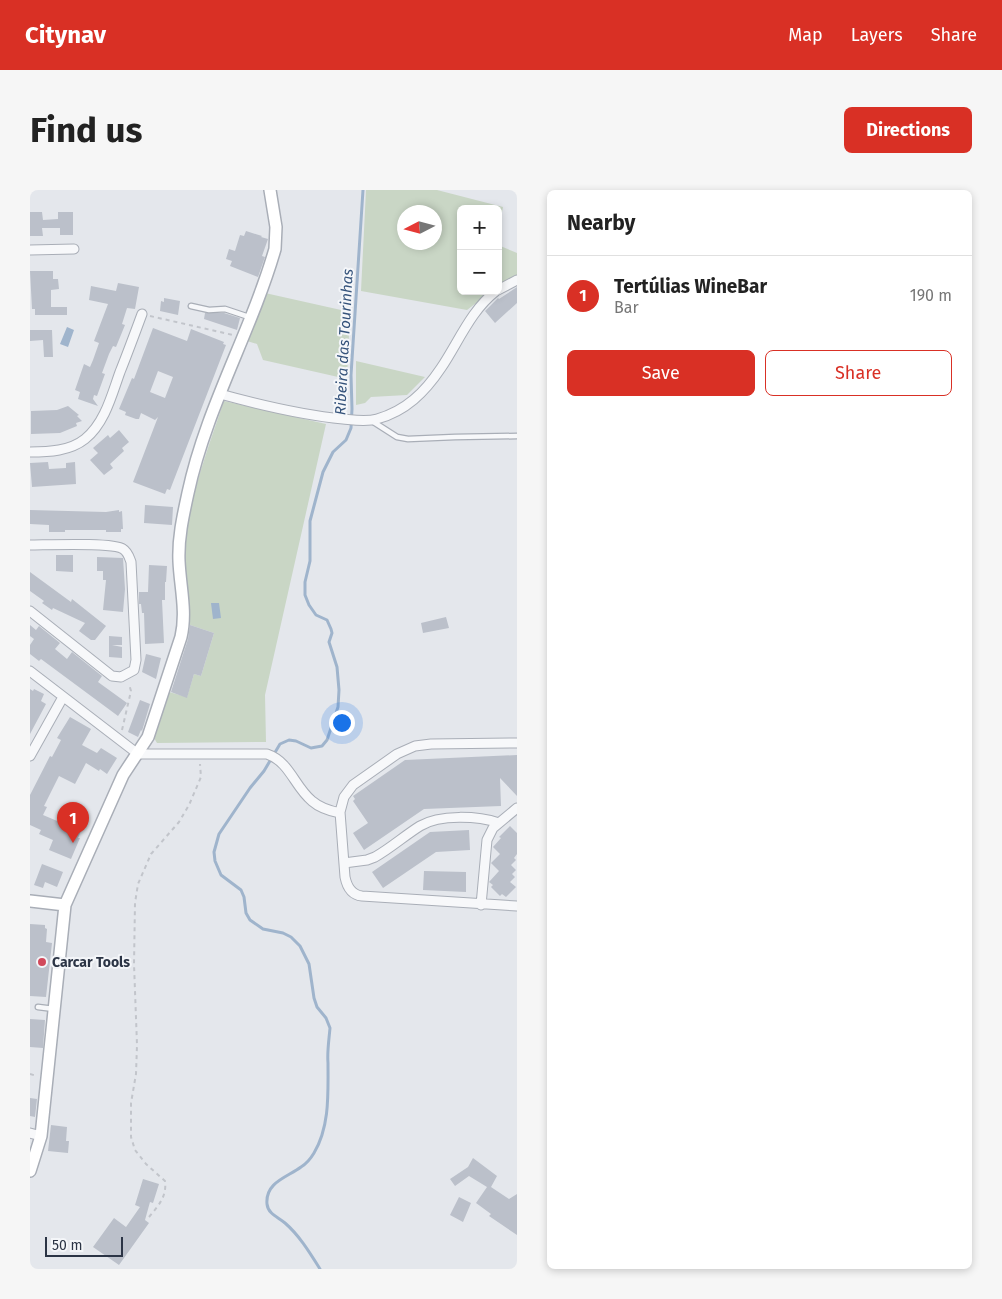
<!DOCTYPE html>
<html lang="en">
<head>
<meta charset="utf-8">
<style>
  :root { --surface:#fff; --page:#f6f6f6; --text:#222; --muted:#767676; --line:#e0e0e0; --accent:#d93025 }
  body { margin:0; font-family:"Fira Sans",sans-serif; background:var(--page); color:var(--text) }
  .controls { position:absolute; right:15px; top:15px; display:grid; overflow:hidden; border-radius:8px; box-shadow:0 2px 8px #0003 }
  .controls button { width:45px; height:45px; display:grid; place-items:center; padding:0; border:0; border-bottom:1px solid var(--line); background:var(--surface); color:var(--text); font:25px sans-serif }
  .compass { position:absolute; left:367px; top:15px; width:45px; height:45px; border-radius:50%; background:var(--surface); box-shadow:0 2px 8px #0003; rotate:264deg }
  .scale { position:absolute; left:15px; bottom:12px; width:78px; box-sizing:border-box; padding-left:5px; border:2px solid #2b3445; border-top:0; font-size:14px; line-height:18px; white-space:nowrap; color:#2b3445; -webkit-text-stroke:4px #f4f6f9; paint-order:stroke }
  .you { position:absolute; left:311px; top:532px; width:18px; height:18px; margin:-12px; border:4px solid #fff; border-radius:50%; background:#1a73e8; box-shadow:0 0 0 8px #1a73e833 }
  .badge { display:grid; place-items:center; width:32px; height:32px; border-radius:50%; background:var(--accent); color:#fff; font-size:16px; font-weight:700 }
  .pin { position:absolute; translate:-50% -41px; filter:drop-shadow(0 1px 2px #0008) }
  .pin::after { content:''; position:absolute; top:26px; width:18px; height:15px; background:inherit; clip-path:polygon(0 0,100% 0,50% 100%) }
  .list { margin:0; padding:0; list-style:none }
  h2 { display:flex; justify-content:space-between; align-items:center; height:65px; margin:0; padding:0 20px; font-size:21px }
  h2 small { font-size:16px; font-weight:400; color:var(--muted) }
  .list li { display:grid; grid-template-columns:32px 1fr auto; gap:15px; align-items:center; box-sizing:border-box; height:80px; padding:0 20px; border-top:1px solid var(--line) }
  .list b { display:block; font-size:19px; white-space:nowrap }
  .list p { margin:0; font-size:16px; white-space:nowrap; color:var(--muted) }
  .list em { font-size:16px; font-style:normal; color:var(--muted) }
  .actions { display:flex; gap:10px; padding:15px 20px }
  .actions a { flex:1; padding:11px 0; border:1px solid var(--accent); border-radius:8px; text-align:center; font-size:18px; color:var(--accent) }
  .actions .main { background:var(--accent); color:#fff }
  .map { position:relative; flex:none; width:487px; height:1079px; overflow:hidden; border-radius:8px }
  header { display:flex; align-items:center; gap:30px; box-sizing:border-box; height:70px; padding:0 25px; background:var(--accent); color:#fff }
  header strong { font-size:24px }
  nav { display:flex; gap:28px; margin-inline-start:auto; font-size:18px }
  .intro { display:flex; align-items:center; justify-content:space-between; box-sizing:border-box; height:120px; padding:0 30px }
  h1 { margin:0; font-size:35px }
  .button { padding:12px 22px; border-radius:8px; background:var(--accent); color:#fff; font-size:18px; font-weight:700 }
  main { display:flex; gap:30px; padding:0 30px }
  aside { flex:1; background:var(--surface); border-radius:8px; box-shadow:0 2px 8px #0003 }
  .map>svg:first-child { display:block }
</style>
</head>
<body>
<header>
<strong>Citynav</strong>
<nav><a>Map</a><a>Layers</a><a>Share</a></nav>
</header>
<div class="intro"><h1>Find us</h1><a class="button">Directions</a></div>
<main>
<div class="map">
<svg width="487" height="1079" viewBox="0 0 487 1079">
  <rect width="100%" height="100%" fill="#e4e7ec"/>
  <path fill="#c9d6c5" fill-rule="evenodd" d="M 336,0 L 407,0 L 473,17 L 468,43 L 468,19 L 431,19 L 431,101 L 462,101 L 437,120 L 331,101 ZM 374,22 L 404,22 L 404,52 L 374,52 Z
    M 468,55 L 487,63 L 487,87 L 468,97 Z
    M 235,103 L 320,122 L 317,189 L 233,170 L 227,154 L 217,151 Z
    M 326,171 L 395,187 L 377,205 L 341,207 L 335,213 L 326,215 Z
    M 194,211 L 296,234 L 235,505 L 236,552 L 127,553 L 124,548 L 124,544 L 139,502 L 157,507 L 164,484 L 171,486 L 184,443 L 160,435 C 157,412 153,390 154,366 C 157,313 177,261 194,211 Z"/>
  <path fill="#9fb4cc" d="M 37,137 L 44,140 L 38,157 L 30,154 Z
    M 181,413 L 189,413 L 191,428 L 183,429 Z"/>
  <g fill="none" stroke-linecap="round" stroke-linejoin="round">
    <path stroke="#9fb4cc" stroke-width="3" d="M 290,1079 C 280,1063 269,1045 255,1033 C 248,1027 238,1024 237,1014 C 235,992 258,987 271,977 C 276,974 281,968 284,963 C 300,936 298,903 298,873 C 297,861 299,850 300,838 L 296,828 L 287,817 L 284,808 L 279,774 L 270,756 L 261,747 L 253,743 L 233,739 L 220,730 L 216,723 L 214,707 L 211,700 L 191,685 L 185,671 L 184,662 L 189,644 L 220,598 L 234,581 L 250,554 L 259,550 L 266,551 L 281,558 L 292,556 L 297,550 L 308,517 L 309,500 L 307,477 L 299,452 L 302,443 L 301,439 L 297,430 L 286,425 L 279,415 L 275,405 L 275,392 L 280,371 L 280,331 L 293,282 L 303,262 L 316,250 L 321,238 L 322,219 L 321,185 L 333,0"/>
  </g>
  <path fill="#bbc0ca" fill-rule="evenodd" d="M 0,22 L 12,22 L 13,30 L 28,29 L 28,22 L 43,22 L 43,45 L 30,45 L 30,38 L 12,38 L 13,46 L 0,46 Z
    M 216,41 L 232,46 L 231,47 L 238,49 L 232,66 L 235,67 L 228,87 L 200,76 L 202,71 L 196,69 L 199,59 L 205,61 L 210,45 L 214,46 Z
    M 0,81 L 23,81 L 23,89 L 28,89 L 29,99 L 21,100 L 21,117 L 37,117 L 37,125 L 5,125 L 5,119 L 2,119 Z
    M 88,93 L 109,97 L 105,119 L 97,118 L 92,134 L 95,135 L 86,157 L 83,156 L 79,164 L 72,183 L 75,184 L 67,206 L 64,205 L 63,209 L 68,216 L 48,209 L 50,202 L 45,200 L 54,174 L 60,177 L 63,170 L 69,153 L 64,151 L 78,114 L 59,110 L 61,96 L 86,101 Z
    M 487,97 L 487,113 L 465,133 L 455,121 L 468,108 L 469,109 Z
    M 134,108 L 150,111 L 148,125 L 130,121 L 131,111 L 134,112 Z
    M 175,123 L 194,123 L 210,128 L 207,140 L 174,129 Z
    M 123,138 L 157,151 L 161,139 L 194,152 L 193,154 L 196,155 L 140,300 L 137,299 L 135,304 L 103,292 L 128,227 L 125,230 L 111,223 L 109,229 L 106,229 L 95,225 L 96,222 L 89,219 L 102,188 L 104,189 ZM 128,181 L 143,187 L 135,208 L 120,202 Z
    M 0,140 L 22,140 L 23,167 L 14,167 L 13,150 L 0,151 Z
    M 38,216 L 49,225 L 47,226 L 52,231 L 46,233 L 47,236 L 30,243 L 1,244 L 1,221 L 27,220 Z
    M 89,240 L 99,252 L 92,258 L 94,261 L 80,274 L 83,278 L 74,285 L 60,270 L 68,263 L 63,258 L 78,245 L 80,248 Z
    M 18,272 L 19,279 L 36,278 L 36,273 L 45,272 L 46,294 L 2,297 L 0,273 Z
    M 115,315 L 143,317 L 142,335 L 114,333 Z
    M 0,320 L 76,322 L 89,320 L 89,322 L 92,321 L 93,339 L 91,339 L 91,342 L 76,342 L 76,340 L 35,340 L 35,342 L 19,342 L 19,335 L 0,334 Z
    M 26,365 L 43,365 L 43,382 L 26,381 Z
    M 67,367 L 93,368 L 95,399 L 93,422 L 73,420 L 76,390 L 73,390 L 73,381 L 67,381 Z
    M 119,375 L 137,376 L 136,392 L 135,392 L 135,410 L 132,410 L 134,453 L 115,454 L 114,423 L 112,423 L 111,414 L 109,414 L 109,402 L 118,402 Z
    M 0,382 L 41,412 L 42,409 L 76,436 L 65,450 L 61,450 L 49,441 L 55,433 L 23,418 L 22,420 L 12,413 L 14,411 L 0,401 Z
    M 416,427 L 419,438 L 393,443 L 391,433 Z
    M 0,435 L 6,440 L 9,436 L 30,453 L 25,459 L 37,469 L 42,462 L 72,486 L 68,492 L 97,513 L 88,526 L 11,469 L 9,471 L 0,464 L 0,455 L 4,449 L 0,446 Z
    M 160,435 L 184,443 L 171,486 L 164,484 L 157,508 L 141,502 L 158,449 Z
    M 79,446 L 92,447 L 92,455 L 82,455 L 92,457 L 92,468 L 79,467 Z
    M 116,464 L 131,468 L 126,489 L 112,482 Z
    M 0,499 L 3,501 L 4,499 L 14,504 L 11,511 L 16,514 L 0,544 Z
    M 110,510 L 120,514 L 112,541 L 111,540 L 108,547 L 98,542 Z
    M 40,527 L 61,539 L 52,555 L 67,563 L 71,558 L 87,568 L 77,584 L 70,579 L 69,581 L 56,573 L 45,594 L 29,586 L 14,616 L 17,617 L 13,625 L 51,641 L 48,648 L 50,648 L 41,669 L 19,660 L 23,650 L 9,644 L 11,640 L 0,635 L 0,605 L 20,566 L 22,567 L 31,550 L 27,548 Z
    M 487,565 L 487,606 L 470,588 L 471,616 L 394,619 L 334,660 L 323,643 L 338,633 L 323,611 L 325,609 L 323,606 L 375,570 Z
    M 480,636 L 487,643 L 487,664 L 484,668 L 486,670 L 481,675 L 486,680 L 482,684 L 485,687 L 480,692 L 486,697 L 476,707 L 472,704 L 470,706 L 461,697 L 463,695 L 459,692 L 469,681 L 461,673 L 470,664 L 463,657 L 471,648 L 469,647 Z
    M 439,640 L 440,660 L 406,662 L 353,698 L 342,682 L 400,642 Z
    M 12,674 L 33,682 L 27,697 L 15,692 L 13,698 L 4,695 Z
    M 394,681 L 436,682 L 436,702 L 393,700 Z
    M 0,734 L 15,735 L 15,738 L 17,739 L 16,752 L 22,753 L 16,807 L 0,806 Z
    M 0,829 L 15,830 L 13,858 L 0,857 Z
    M 0,908 L 7,909 L 5,927 L 0,926 Z
    M 21,935 L 37,937 L 36,951 L 39,951 L 38,963 L 18,961 Z
    M 443,968 L 467,986 L 461,997 L 479,1009 L 487,1004 L 487,1045 L 459,1026 L 461,1024 L 446,1013 L 457,997 L 439,986 L 425,996 L 420,989 L 438,977 Z
    M 113,989 L 129,994 L 123,1013 L 120,1012 L 115,1030 L 119,1033 L 89,1075 L 63,1057 L 84,1028 L 96,1037 L 110,1017 L 105,1015 Z
    M 429,1007 L 441,1013 L 433,1032 L 420,1025 Z"/>
  <g fill="none" stroke-linecap="round" stroke-linejoin="round">
    <defs>
      <path id="lane" d="M 161,116 L 179,120 L 195,119 L 219,127
        M 342,231 L 367,247 L 378,249 L 425,247 L 487,246
        M 8,817 L 24,819"/>
      <path id="street" d="M 0,60 L 44,59
        M 468,100 L 487,90
        M 190,204 C 230,215 272,225 313,229 C 324,230 336,232 347,229 C 376,221 395,202 411,178 C 428,153 441,120 466,101
        M 0,262 C 19,262 40,261 55,249 C 75,233 82,204 90,182 C 98,162 105,143 112,124
        M 0,355 C 16,355 83,352 93,359 C 98,362 99,367 101,372 L 106,470 L 104,480 L 91,487 L 82,486 L 0,421
        M 0,481 L 108,564 L 237,564 C 260,572 264,596 282,611 C 290,618 300,621 310,623
        M 487,553 L 401,554 L 385,556 L 367,564 L 323,595 L 314,607 L 310,622 L 315,687 C 317,697 322,705 332,706 L 487,716
        M 0,566 L 33,507
        M 314,673 L 337,670 L 345,667 C 361,658 374,646 390,636 C 410,624 448,626 469,633
        M 451,715 L 457,650 L 463,638 L 487,618
        M 0,943 L 11,946"/>
      <path id="secondary" d="M 0,711 L 35,715
        M 0,981 L 11,946 L 35,715 L 93,585 L 118,547 L 151,447 C 157,422 150,396 149,371 C 148,348 153,326 158,303 C 176,218 221,142 245,59 L 246,37 L 240,0"/>
    </defs>
    <use href="#lane" stroke="#a9aeb7" stroke-width="7"/>
    <use href="#street" stroke="#a9aeb7" stroke-width="11"/>
    <use href="#secondary" stroke="#a9aeb7" stroke-width="14"/>
    <path stroke="#c2c5cb" stroke-width="2" stroke-dasharray="4 4" stroke-linecap="butt" d="M 120,126 L 203,145
      M 92,540 L 101,501 L 99,494
      M 0,884 L 7,886
      M 119,1027 C 128,1016 137,1007 135,991 L 116,974 L 105,960 L 101,947 L 101,913 L 106,884 L 107,855 L 104,774 L 105,713 L 108,694 L 121,664 L 149,632 L 159,615 L 171,587 L 170,574"/>
    <use href="#lane" stroke="#f7f8fa" stroke-width="4.5"/>
    <use href="#street" stroke="#f7f8fa" stroke-width="9"/>
    <use href="#secondary" stroke="#fff" stroke-width="11"/>
  </g>
  <circle fill="#d1495b" stroke="#f4f6f9" stroke-width="2" cx="12" cy="772" r="5"/>
  <g text-anchor="middle" dominant-baseline="central" stroke-width="4" stroke-linejoin="round" paint-order="stroke">
    <g font-size="14" font-weight="bold" fill="#2b3445" stroke="#f4f6f9" text-anchor="start">
      <text x="22" y="772">Carcar Tools</text>
    </g>
    <g font-size="15" font-style="italic" fill="#34527a" stroke="#f4f6f9">
      <text transform="translate(314 152) rotate(-87)">Ribeira das Tourinhas</text>
    </g>
  </g>
</svg>
<div class="controls">
<button>+</button>
<button>−</button>
</div>
<svg class="compass" viewBox="-18 -18 36 36"><path d="M0-13l5 13h-10z" fill="#e53935"/><path d="M0 13l5-13h-10z" fill="#767676"/></svg>
<div class="scale">50 m</div>
<div class="you"></div>
<div class="pin badge" style="left:43px;top:653px">1</div>
</div>
<aside>
<h2>Nearby<small></small></h2>
<ul class="list">
<li><span class="badge">1</span><div><b>Tertúlias WineBar</b><p>Bar</p></div><em>190 m</em></li>
</ul>
<div class="actions"><a class="main">Save</a><a>Share</a></div>
</aside>
</main>
</body>
</html>
